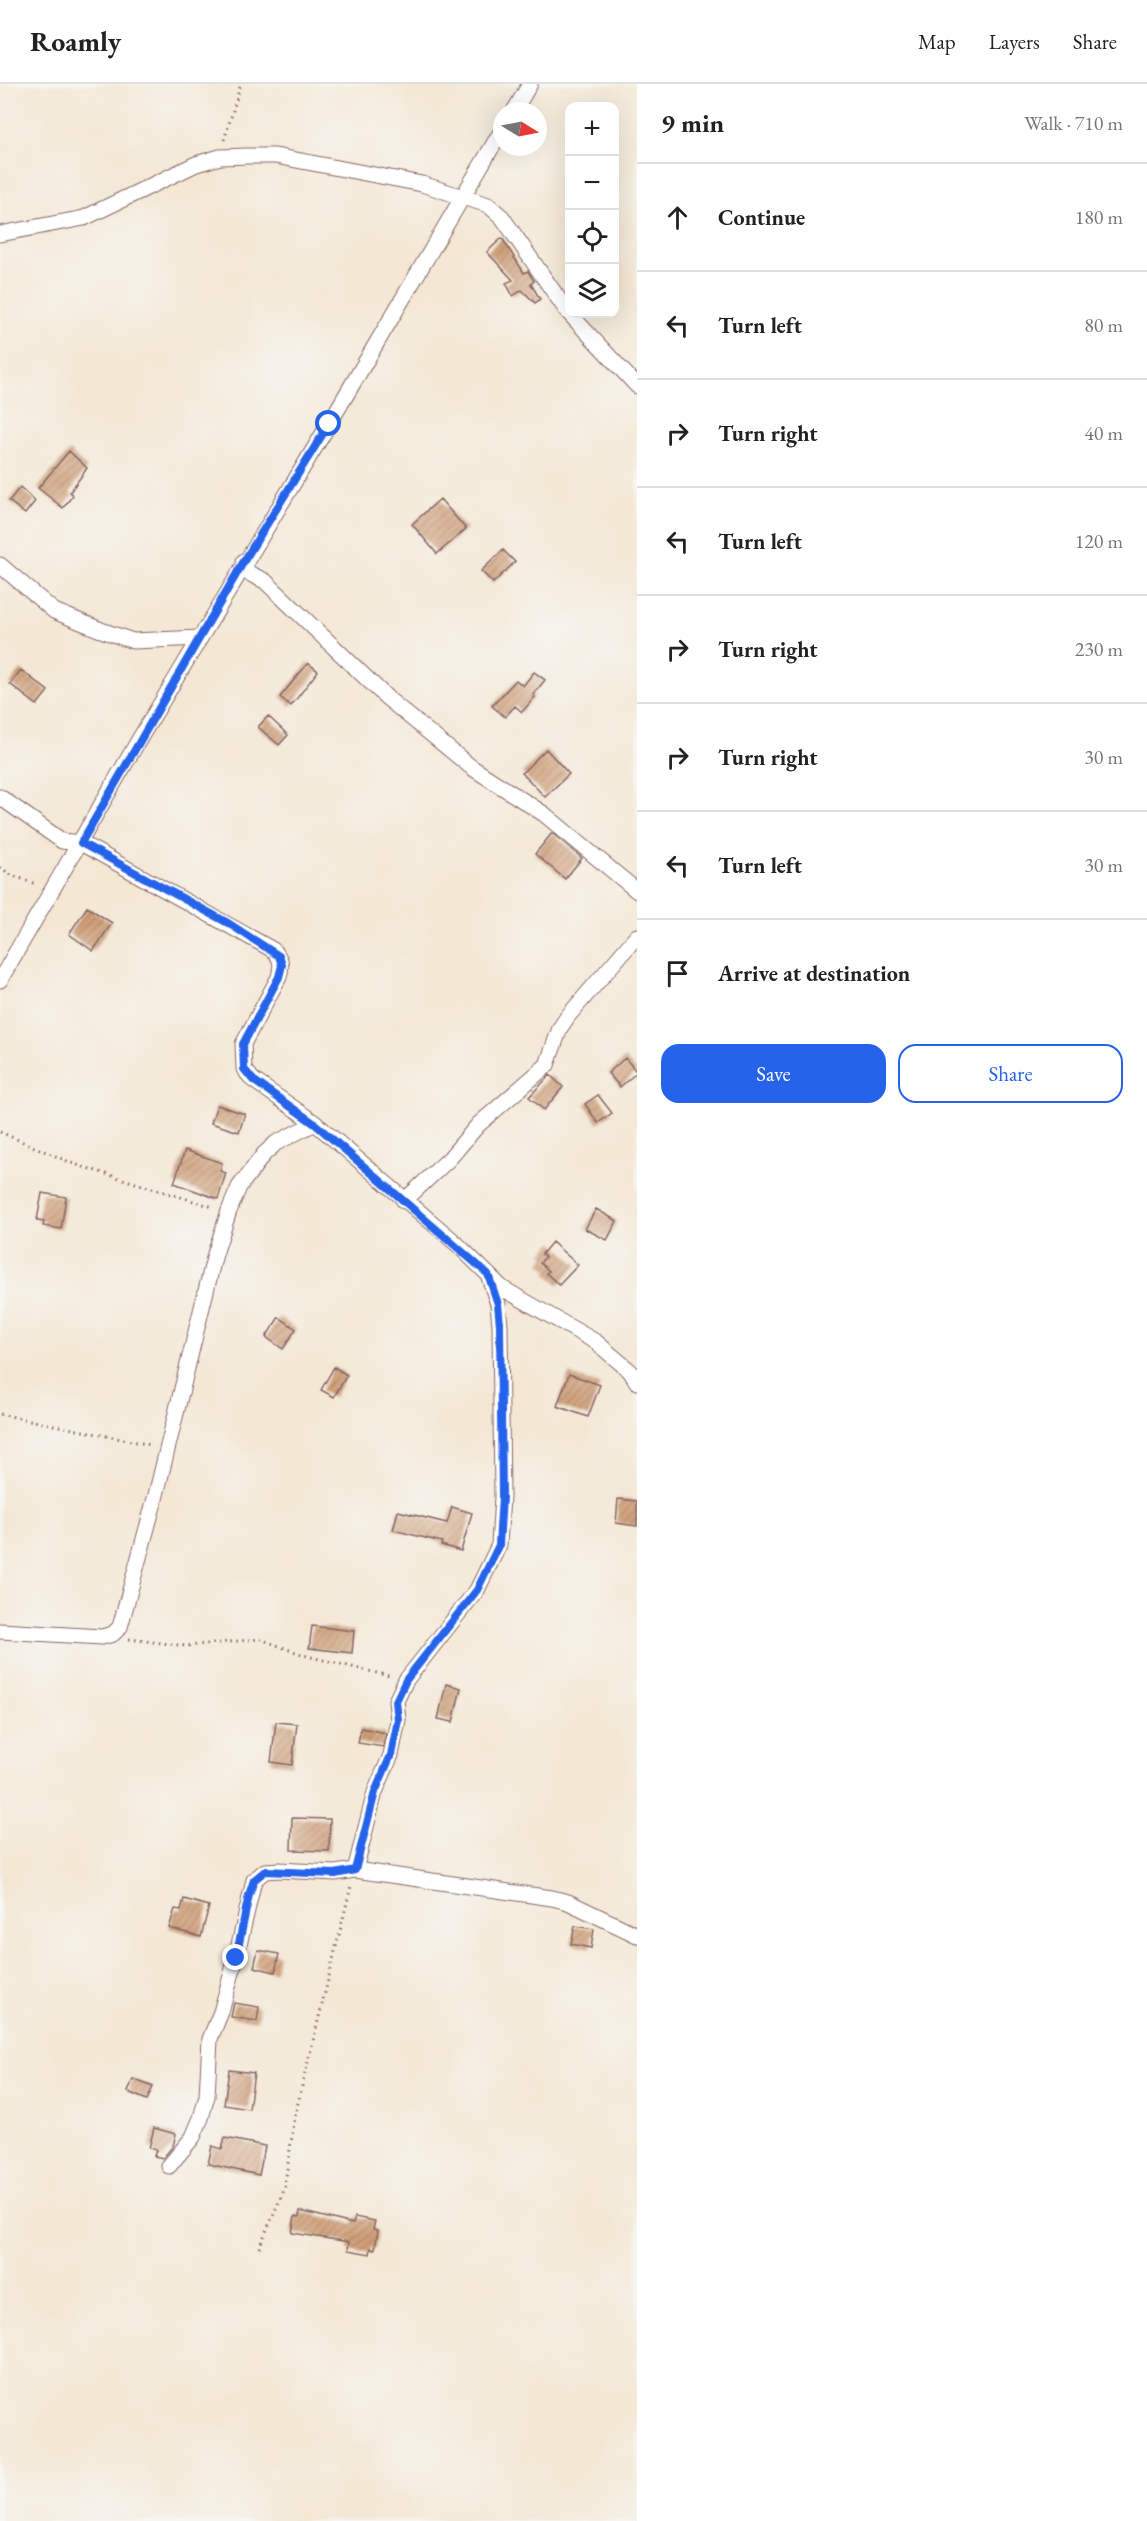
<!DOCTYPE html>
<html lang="en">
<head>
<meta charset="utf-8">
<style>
  :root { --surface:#fff; --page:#f6f6f6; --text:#222; --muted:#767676; --line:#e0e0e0; --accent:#2563eb }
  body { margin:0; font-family:"EB Garamond",serif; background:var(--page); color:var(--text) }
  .controls { position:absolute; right:18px; top:18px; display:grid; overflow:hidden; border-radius:12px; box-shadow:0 6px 24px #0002 }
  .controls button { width:54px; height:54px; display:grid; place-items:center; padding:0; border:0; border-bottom:2px solid var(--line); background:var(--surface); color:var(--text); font:30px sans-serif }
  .compass { position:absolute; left:493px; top:18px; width:54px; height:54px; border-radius:50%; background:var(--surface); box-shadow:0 6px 24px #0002; rotate:100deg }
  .stop { position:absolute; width:18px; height:18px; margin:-14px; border:4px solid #2563eb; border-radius:50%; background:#fff }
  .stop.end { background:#2563eb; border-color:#fff; box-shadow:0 2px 6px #0008 }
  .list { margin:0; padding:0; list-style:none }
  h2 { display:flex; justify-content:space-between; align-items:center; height:78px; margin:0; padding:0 24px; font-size:26px }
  h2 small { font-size:20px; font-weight:400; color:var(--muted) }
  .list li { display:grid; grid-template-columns:39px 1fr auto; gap:18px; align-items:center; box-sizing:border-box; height:108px; padding:0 24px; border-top:2px solid var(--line) }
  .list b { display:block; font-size:22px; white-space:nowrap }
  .list em { font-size:20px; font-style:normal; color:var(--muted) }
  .actions { display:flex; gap:12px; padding:18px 24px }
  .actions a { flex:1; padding:14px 0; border:2px solid var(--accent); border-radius:18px; text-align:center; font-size:21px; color:var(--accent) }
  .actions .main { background:var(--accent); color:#fff }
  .icon { flex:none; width:33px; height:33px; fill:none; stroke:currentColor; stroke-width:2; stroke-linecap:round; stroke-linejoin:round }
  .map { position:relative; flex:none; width:637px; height:2437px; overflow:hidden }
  header { display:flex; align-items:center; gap:36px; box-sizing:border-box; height:84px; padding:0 30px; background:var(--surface); border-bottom:2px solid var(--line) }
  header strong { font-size:28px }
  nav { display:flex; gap:33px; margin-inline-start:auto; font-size:21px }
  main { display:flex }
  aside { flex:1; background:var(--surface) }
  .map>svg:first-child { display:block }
</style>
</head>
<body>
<header>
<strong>Roamly</strong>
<nav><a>Map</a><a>Layers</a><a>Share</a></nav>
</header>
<main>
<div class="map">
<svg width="637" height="2437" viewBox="0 0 637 2437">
  <defs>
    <pattern id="building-hatch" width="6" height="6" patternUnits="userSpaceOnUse" patternTransform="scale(1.5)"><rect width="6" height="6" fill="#d0a079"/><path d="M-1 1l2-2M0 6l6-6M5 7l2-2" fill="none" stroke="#ab8263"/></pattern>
  </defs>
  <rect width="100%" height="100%" fill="#f6f6f2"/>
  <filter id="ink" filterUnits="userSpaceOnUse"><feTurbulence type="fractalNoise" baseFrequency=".0167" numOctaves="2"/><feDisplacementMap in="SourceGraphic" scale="12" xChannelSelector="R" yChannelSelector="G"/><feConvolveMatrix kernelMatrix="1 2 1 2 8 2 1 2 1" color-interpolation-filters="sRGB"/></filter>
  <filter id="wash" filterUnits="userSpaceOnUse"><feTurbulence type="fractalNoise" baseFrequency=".008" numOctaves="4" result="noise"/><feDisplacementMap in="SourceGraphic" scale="24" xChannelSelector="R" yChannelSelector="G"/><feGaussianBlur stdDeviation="1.35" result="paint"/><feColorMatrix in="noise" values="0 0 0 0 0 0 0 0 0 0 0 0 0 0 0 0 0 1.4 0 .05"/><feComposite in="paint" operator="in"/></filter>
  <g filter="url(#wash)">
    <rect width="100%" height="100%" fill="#f4e8d5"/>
    <g id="blocks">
      <path fill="url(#building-hatch)" d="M 502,154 L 524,189 L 528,187 L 534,197 L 531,200 L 540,215 L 535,219 L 522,206 L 513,212 L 506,199 L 513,196 L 487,168 Z
        M 69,367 L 87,384 L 70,408 L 73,411 L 63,424 L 38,404 Z
        M 20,403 L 35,417 L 25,430 L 9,417 Z
        M 440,415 L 466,445 L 437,470 L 412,440 Z
        M 503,466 L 515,478 L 493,499 L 481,487 Z
        M 308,579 L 318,587 L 291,622 L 280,613 Z
        M 21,586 L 48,607 L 37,621 L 10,600 Z
        M 534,588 L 545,596 L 533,611 L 535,613 L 522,628 L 515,622 L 505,633 L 492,622 L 516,596 L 523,602 Z
        M 268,632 L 288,651 L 279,661 L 258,643 Z
        M 546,665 L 569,690 L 545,713 L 522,689 Z
        M 552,749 L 582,774 L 565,795 L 535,770 Z
        M 87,823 L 112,839 L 93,867 L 69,850 Z
        M 625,974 L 637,988 L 620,1003 L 608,989 Z
        M 550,991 L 563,1003 L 544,1026 L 529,1013 Z
        M 598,1011 L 612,1029 L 598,1039 L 585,1020 Z
        M 217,1021 L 245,1030 L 239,1048 L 211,1039 Z
        M 185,1066 L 222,1079 L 220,1087 L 226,1089 L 218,1115 L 174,1099 Z
        M 42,1109 L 66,1113 L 61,1145 L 43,1142 L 44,1137 L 37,1136 Z
        M 596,1125 L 617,1137 L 607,1156 L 585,1145 Z
        M 552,1158 L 578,1181 L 559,1201 L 546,1189 L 549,1187 L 540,1179 L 545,1173 L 542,1170 Z
        M 279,1233 L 296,1245 L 283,1265 L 266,1253 Z
        M 334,1283 L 347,1291 L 334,1313 L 321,1306 Z
        M 569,1290 L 600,1301 L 588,1333 L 557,1322 Z
        M 618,1415 L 637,1417 L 637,1442 L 616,1439 Z
        M 452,1423 L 472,1429 L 461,1467 L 441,1461 L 442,1458 L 393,1446 L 398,1427 L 447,1439 Z
        M 312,1542 L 354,1547 L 352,1569 L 309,1564 Z
        M 446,1600 L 461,1604 L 453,1638 L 438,1635 Z
        M 276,1638 L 297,1640 L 292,1681 L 271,1678 Z
        M 361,1644 L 386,1649 L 383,1663 L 358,1659 Z
        M 292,1734 L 330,1735 L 329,1767 L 291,1766 Z
        M 184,1815 L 209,1822 L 201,1853 L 169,1844 L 175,1825 L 181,1826 Z
        M 575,1842 L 594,1845 L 591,1864 L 571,1860 Z
        M 258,1866 L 279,1870 L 275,1888 L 254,1883 Z
        M 234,1919 L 259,1923 L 257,1937 L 231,1933 Z
        M 229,1986 L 254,1989 L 249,2025 L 224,2021 Z
        M 133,1995 L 153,2003 L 147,2016 L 128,2008 Z
        M 154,2044 L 176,2050 L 173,2062 L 163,2074 L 154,2072 L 156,2066 L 149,2064 Z
        M 225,2054 L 265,2062 L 259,2091 L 208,2080 L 212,2062 L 222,2065 Z
        M 300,2127 L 353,2140 L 355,2133 L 375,2137 L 373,2145 L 378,2146 L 375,2165 L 371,2164 L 370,2170 L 348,2166 L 349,2158 L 292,2149 L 295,2132 L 299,2133 Z"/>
    </g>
  </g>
  <g filter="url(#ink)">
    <use href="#blocks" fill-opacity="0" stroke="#866566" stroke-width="1.5"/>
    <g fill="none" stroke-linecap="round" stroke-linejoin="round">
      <defs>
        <path id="street" d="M 514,27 L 530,0
          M 0,150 L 84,134 L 196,80 L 220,73 L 247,72 L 275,72 L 422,100 L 488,121 L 502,133 L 567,227 L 637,302
          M 244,477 L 248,489 L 265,497 L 387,614 L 471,683 L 544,730 L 637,807
          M 0,481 L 54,527 L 101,546 L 133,557 L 200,554
          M 0,713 L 62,757 L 81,759 L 273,866 C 282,875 282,881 279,893 L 243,960 L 244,985 L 253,996 L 315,1039 L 457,1160 L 502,1204 L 596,1258 L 630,1287 L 637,1298
          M 0,896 L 140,654 L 329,340 L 502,46
          M 404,1117 L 449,1075 L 478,1041 L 547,981 L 560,944 L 568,932 L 637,852
          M 0,1547 L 102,1553 L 113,1550 L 120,1543 L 156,1411 L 215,1170 L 229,1127 L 239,1103 L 264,1070 L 276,1059 L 315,1039
          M 355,1786 L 552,1814 L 568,1818 L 637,1851
          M 169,2082 L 193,2053 L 201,2034 L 207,2012 L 210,1955 L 221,1928 L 236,1874 L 254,1796 L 265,1787 L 279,1786 L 335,1789 L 355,1786 L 375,1708 L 391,1671 L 398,1636 L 396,1617 L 406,1596 L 477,1506 L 499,1461 L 502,1413 L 500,1241 L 498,1220 L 488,1190"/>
      </defs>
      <use href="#street" stroke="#866566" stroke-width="17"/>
      <path stroke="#866566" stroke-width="3" stroke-dasharray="1.5 4.5" stroke-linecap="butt" d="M 224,56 L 241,0
        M 0,783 L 11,791 L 36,800
        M 0,1048 L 74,1080 L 213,1123
        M 0,1330 L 151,1361
        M 129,1555 L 186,1562 L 260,1555 L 307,1572 L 389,1592
        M 259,2164 L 284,2106 L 295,2031 L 351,1802"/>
      <use href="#street" stroke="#fff" stroke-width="15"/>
    </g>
  </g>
  <g fill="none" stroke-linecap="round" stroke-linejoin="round" filter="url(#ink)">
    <path stroke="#2563eb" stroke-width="8" d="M 236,1874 L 249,1811 L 254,1796 L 265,1787 L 335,1790 L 355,1786 L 375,1708 L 391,1671 L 398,1636 L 396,1617 L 406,1596 L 477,1506 L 499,1461 L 502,1413 L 500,1241 L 498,1220 L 488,1190 L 315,1040 L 253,996 L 244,985 L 243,960 L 279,893 L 282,881 L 279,872 L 228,839 L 81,759 L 244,477 L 329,340"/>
  </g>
</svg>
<div class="controls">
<button>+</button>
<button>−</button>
<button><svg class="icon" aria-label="locate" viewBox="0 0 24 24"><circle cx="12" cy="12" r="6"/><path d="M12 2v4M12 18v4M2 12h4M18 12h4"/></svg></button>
<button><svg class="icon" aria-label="layers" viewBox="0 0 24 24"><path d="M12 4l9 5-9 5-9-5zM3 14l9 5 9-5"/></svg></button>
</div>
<svg class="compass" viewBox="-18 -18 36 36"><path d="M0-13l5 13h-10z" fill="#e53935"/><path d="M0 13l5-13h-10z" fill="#767676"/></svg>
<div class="stop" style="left:329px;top:340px"></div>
<div class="stop end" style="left:236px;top:1874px"></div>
</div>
<aside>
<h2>9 min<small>Walk · 710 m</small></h2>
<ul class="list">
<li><svg class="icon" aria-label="ahead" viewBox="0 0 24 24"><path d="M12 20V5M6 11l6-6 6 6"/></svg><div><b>Continue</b></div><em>180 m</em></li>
<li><svg class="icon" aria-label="left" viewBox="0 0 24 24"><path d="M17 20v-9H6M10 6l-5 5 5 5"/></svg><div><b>Turn left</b></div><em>80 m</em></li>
<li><svg class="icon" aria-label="right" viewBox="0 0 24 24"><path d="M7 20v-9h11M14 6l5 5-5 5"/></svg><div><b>Turn right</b></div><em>40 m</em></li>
<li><svg class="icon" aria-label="left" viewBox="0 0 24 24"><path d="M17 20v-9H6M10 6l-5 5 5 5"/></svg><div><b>Turn left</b></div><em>120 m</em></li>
<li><svg class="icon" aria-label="right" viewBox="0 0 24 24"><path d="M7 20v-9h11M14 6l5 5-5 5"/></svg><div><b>Turn right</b></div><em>230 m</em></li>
<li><svg class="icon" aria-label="right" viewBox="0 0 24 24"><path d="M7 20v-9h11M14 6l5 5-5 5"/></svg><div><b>Turn right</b></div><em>30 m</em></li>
<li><svg class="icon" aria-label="left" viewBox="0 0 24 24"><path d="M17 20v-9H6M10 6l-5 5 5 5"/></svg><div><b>Turn left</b></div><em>30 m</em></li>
<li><svg class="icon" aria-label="arrive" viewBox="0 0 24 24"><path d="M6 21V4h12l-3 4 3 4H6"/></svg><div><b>Arrive at destination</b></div></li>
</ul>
<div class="actions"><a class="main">Save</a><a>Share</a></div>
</aside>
</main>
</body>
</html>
